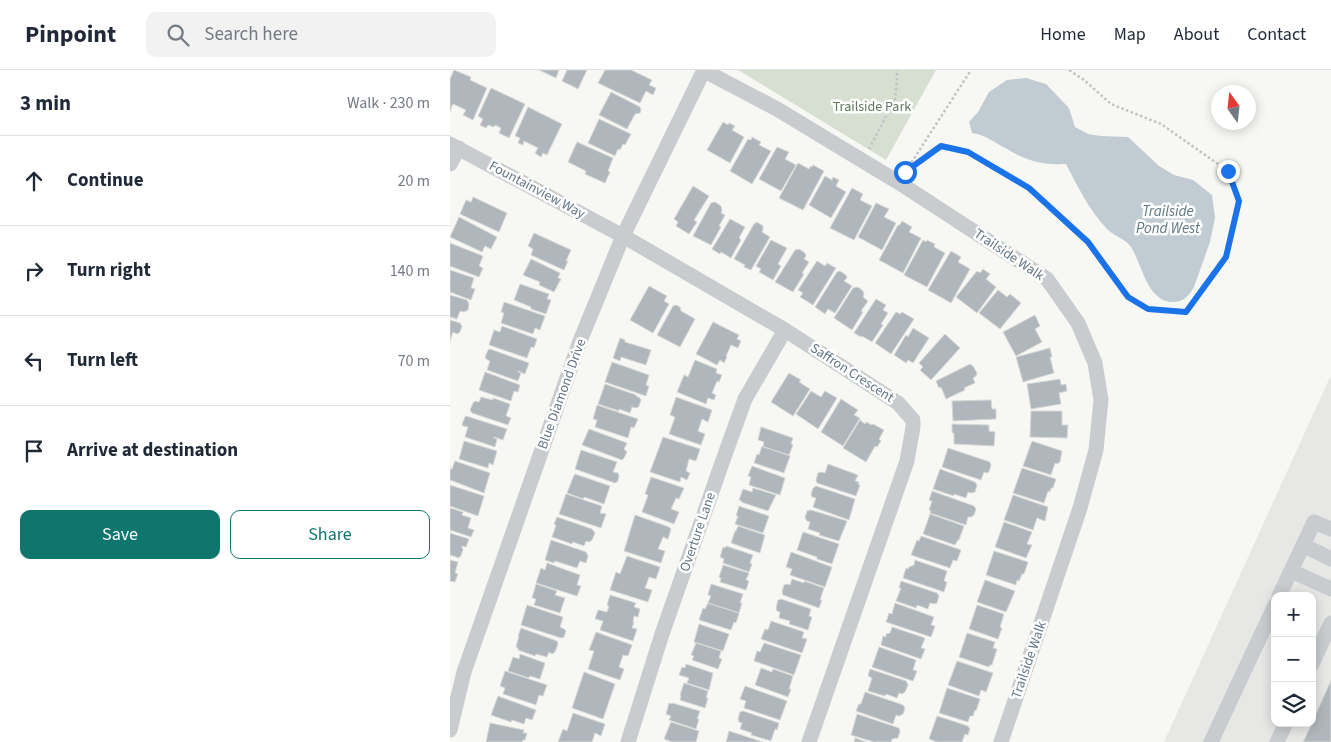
<!DOCTYPE html>
<html lang="en">
<head>
<meta charset="utf-8">
<style>
  :root { --surface:#fff; --page:#f2f2f3; --text:#1f2937; --muted:#747a83; --line:#e0e1e3; --accent:#0f766e }
  body { margin:0; font-family:"Source Sans 3",sans-serif; background:var(--page); color:var(--text) }
  .controls { position:absolute; right:15px; bottom:15px; display:grid; overflow:hidden; border-radius:10px; box-shadow:0 2px 12px #0003 }
  .controls button { width:45px; height:45px; display:grid; place-items:center; padding:0; border:0; border-bottom:1px solid var(--line); background:var(--surface); color:var(--text); font:25px sans-serif }
  .compass { position:absolute; left:761px; top:15px; width:45px; height:45px; border-radius:50%; background:var(--surface); box-shadow:0 2px 12px #0003; rotate:345deg }
  .stop { position:absolute; width:15px; height:15px; margin:-11px; border:4px solid #1a73e8; border-radius:50%; background:#fff }
  .stop.end { background:#1a73e8; border-color:#fff; box-shadow:0 1px 5px #0008 }
  .list { margin:0; padding:0; list-style:none }
  h2 { display:flex; justify-content:space-between; align-items:center; height:65px; margin:0; padding:0 20px; font-size:21px }
  h2 small { font-size:16px; font-weight:400; color:var(--muted) }
  .list li { display:grid; grid-template-columns:32px 1fr auto; gap:15px; align-items:center; box-sizing:border-box; height:90px; padding:0 20px; border-top:1px solid var(--line) }
  .list b { display:block; font-size:19px; white-space:nowrap }
  .list em { font-size:16px; font-style:normal; color:var(--muted) }
  .actions { display:flex; gap:10px; padding:15px 20px }
  .actions a { flex:1; padding:11px 0; border:1px solid var(--accent); border-radius:10px; text-align:center; font-size:18px; color:var(--accent) }
  .actions .main { background:var(--accent); color:#fff }
  .icon { flex:none; width:28px; height:28px; fill:none; stroke:currentColor; stroke-width:2; stroke-linecap:round; stroke-linejoin:round }
  .map { position:relative; flex:none; width:881px; height:672px; overflow:hidden }
  header { display:flex; align-items:center; gap:30px; box-sizing:border-box; height:70px; padding:0 25px; background:var(--surface); border-bottom:1px solid var(--line) }
  header strong { font-size:24px }
  nav { display:flex; gap:28px; margin-inline-start:auto; font-size:18px }
  .search { width:350px; height:45px; background:var(--page); display:flex; align-items:center; gap:12px; box-sizing:border-box; padding:0 18px; border-radius:10px; color:var(--muted); font-size:19px }
  main { display:flex }
  aside { flex:1; background:var(--surface) }
  .map>svg:first-child { display:block }
</style>
</head>
<body>
<header>
<strong>Pinpoint</strong>
<div class="search"><svg class="icon" aria-label="search" viewBox="0 0 24 24"><circle cx="10" cy="10" r="6"/><path d="M15 15l6 6"/></svg>Search here</div>
<nav><a>Home</a><a>Map</a><a>About</a><a>Contact</a></nav>
</header>
<main>
<aside>
<h2>3 min<small>Walk · 230 m</small></h2>
<ul class="list">
<li><svg class="icon" aria-label="ahead" viewBox="0 0 24 24"><path d="M12 20V5M6 11l6-6 6 6"/></svg><div><b>Continue</b></div><em>20 m</em></li>
<li><svg class="icon" aria-label="right" viewBox="0 0 24 24"><path d="M7 20v-9h11M14 6l5 5-5 5"/></svg><div><b>Turn right</b></div><em>140 m</em></li>
<li><svg class="icon" aria-label="left" viewBox="0 0 24 24"><path d="M17 20v-9H6M10 6l-5 5 5 5"/></svg><div><b>Turn left</b></div><em>70 m</em></li>
<li><svg class="icon" aria-label="arrive" viewBox="0 0 24 24"><path d="M6 21V4h12l-3 4 3 4H6"/></svg><div><b>Arrive at destination</b></div></li>
</ul>
<div class="actions"><a class="main">Save</a><a>Share</a></div>
</aside>
<div class="map">
<svg width="881" height="672" viewBox="0 0 881 672">
  <rect width="100%" height="100%" fill="#f7f7f3"/>
  <path fill="#e7e8e6" fill-rule="evenodd" d="M 881,305 L 881,672 L 714,672 ZM 825,526 L 862,526 L 862,653 L 825,653 Z"/>
  <path fill="#d7dfd3" d="M 288,0 L 486,0 L 436,90 Z"/>
  <path fill="#c1ccd2" d="M 576,8 L 596,14 L 619,38 L 625,57 L 638,64 L 651,66 L 678,67 L 709,96 L 724,105 L 743,110 L 762,125 L 765,148 L 760,172 L 744,217 C 739,226 733,232 723,232 C 697,232 692,194 681,177 C 676,169 664,166 657,159 C 639,140 628,117 616,94 C 594,95 576,91 557,79 C 545,73 536,65 522,63 L 519,52 L 528,42 L 539,22 L 557,10 Z"/>
  <path fill="#afb7bd" stroke="#d8d8d5" d="M 4,0 L 21,7 L 20,10 L 37,18 L 23,50 L 13,45 L 16,40 L 3,34 L 0,41 L 0,9 Z
    M 89,0 L 109,0 L 106,8 Z
    M 117,0 L 137,0 L 128,19 L 112,11 Z
    M 155,0 L 181,0 L 202,10 L 199,15 L 206,18 L 203,25 L 196,21 L 190,33 L 148,13 Z
    M 41,18 L 75,34 L 59,68 L 49,63 L 51,58 L 45,55 L 44,57 L 38,55 L 36,58 L 30,55 L 33,49 L 28,46 Z
    M 161,22 L 190,37 L 191,40 L 190,43 L 185,44 L 177,59 L 149,45 Z
    M 78,37 L 112,54 L 97,85 L 93,83 L 91,87 L 85,83 L 88,78 L 74,71 L 73,75 L 68,73 L 70,68 L 65,66 Z
    M 149,49 L 181,64 L 175,75 L 173,74 L 170,80 L 168,79 L 165,86 L 138,73 Z
    M 273,52 L 278,55 L 279,53 L 285,56 L 282,60 L 294,67 L 280,93 L 257,80 Z
    M 302,67 L 311,72 L 309,75 L 321,81 L 302,114 L 280,101 L 298,69 L 301,70 Z
    M 127,72 L 163,88 L 158,101 L 160,102 L 155,113 L 135,104 L 136,101 L 118,92 Z
    M 327,77 L 339,82 L 335,89 L 346,95 L 331,121 L 309,109 Z
    M 348,93 L 359,99 L 361,96 L 362,97 L 363,95 L 374,101 L 353,140 L 329,128 Z
    M 375,106 L 382,110 L 383,107 L 389,110 L 386,116 L 396,122 L 381,148 L 359,135 Z
    M 243,116 L 259,126 L 244,150 L 247,152 L 239,164 L 226,156 L 228,152 L 224,149 Z
    M 402,118 L 413,124 L 410,130 L 422,136 L 404,170 L 380,158 Z
    M 23,127 L 57,143 L 49,162 L 10,144 L 16,130 L 21,132 Z
    M 265,132 L 271,136 L 272,140 L 271,143 L 275,145 L 269,156 L 271,157 L 261,175 L 243,166 L 261,133 Z
    M 426,133 L 439,139 L 434,147 L 446,153 L 432,180 L 408,167 Z
    M 9,147 L 47,167 L 41,179 L 35,176 L 32,182 L 0,167 Z
    M 280,149 L 295,157 L 289,168 L 291,170 L 281,188 L 271,182 L 270,184 L 262,179 Z
    M 452,151 L 462,157 L 459,162 L 471,168 L 453,203 L 429,190 L 448,155 L 449,156 Z
    M 307,152 L 313,156 L 313,159 L 312,162 L 320,167 L 301,200 L 294,197 L 295,195 L 284,189 L 304,154 Z
    M 84,163 L 121,180 L 116,191 L 118,191 L 114,200 L 81,185 L 83,179 L 78,176 Z
    M 321,170 L 337,178 L 328,194 L 331,196 L 323,210 L 309,202 L 311,199 L 306,196 Z
    M 473,170 L 476,172 L 477,170 L 485,174 L 484,177 L 495,183 L 477,217 L 454,205 Z
    M 0,173 L 33,186 L 29,196 L 33,198 L 29,207 L 0,196 Z
    M 349,179 L 355,183 L 356,186 L 354,189 L 359,192 L 352,203 L 354,204 L 343,222 L 325,212 L 345,180 Z
    M 501,181 L 511,187 L 508,192 L 520,199 L 501,233 L 478,220 Z
    M 81,189 L 110,203 L 108,208 L 111,209 L 104,222 L 89,215 L 90,212 L 73,205 Z
    M 367,191 L 375,196 L 377,193 L 386,198 L 363,235 L 350,227 L 353,223 L 348,220 Z
    M 533,199 L 540,204 L 536,209 L 546,217 L 527,243 L 506,227 L 527,201 L 530,203 Z
    M 0,200 L 24,208 L 21,218 L 25,219 L 21,230 L 0,222 Z
    M 390,201 L 396,205 L 397,208 L 394,211 L 402,216 L 385,243 L 378,239 L 375,244 L 365,237 L 387,202 Z
    M 70,214 L 99,224 L 97,229 L 101,230 L 96,244 L 81,239 L 81,237 L 64,230 Z
    M 199,216 L 217,226 L 214,231 L 219,234 L 203,263 L 180,250 Z
    M 408,217 L 413,221 L 414,225 L 413,227 L 418,231 L 411,241 L 413,242 L 402,260 L 384,248 L 403,218 Z
    M 548,220 L 557,227 L 560,224 L 571,233 L 550,259 L 529,243 Z
    M 0,225 L 17,230 L 19,234 L 18,240 L 14,242 L 10,241 L 7,249 L 0,247 Z
    M 426,229 L 436,235 L 433,240 L 438,243 L 431,254 L 433,255 L 422,272 L 412,266 L 411,267 L 404,263 Z
    M 54,232 L 95,246 L 90,260 L 85,258 L 83,264 L 51,253 L 54,243 L 51,242 Z
    M 226,235 L 230,237 L 231,241 L 245,249 L 230,277 L 207,265 L 223,236 Z
    M 446,242 L 450,244 L 452,242 L 464,249 L 441,284 L 425,273 Z
    M 585,245 L 590,256 L 585,259 L 592,272 L 566,286 L 553,262 Z
    M 0,250 L 10,253 L 12,256 L 10,262 L 7,264 L 3,262 L 0,271 Z
    M 263,252 L 289,265 L 287,269 L 291,271 L 288,278 L 281,275 L 276,286 L 277,287 L 274,293 L 270,290 L 267,295 L 246,284 Z
    M 52,256 L 87,269 L 84,278 L 81,277 L 77,288 L 39,275 L 44,260 L 50,262 Z
    M 463,258 L 479,268 L 463,293 L 458,290 L 456,293 L 444,285 L 456,265 L 458,267 Z
    M 495,264 L 510,278 L 481,310 L 470,300 L 473,297 L 469,293 Z
    M 170,268 L 175,270 L 175,272 L 201,280 L 196,295 L 171,287 L 170,291 L 163,288 Z
    M 600,278 L 602,287 L 600,287 L 604,303 L 573,312 L 566,287 Z
    M 40,279 L 79,293 L 75,304 L 68,301 L 68,302 L 71,303 L 68,311 L 37,300 L 40,291 L 36,289 L 35,287 L 38,280 Z
    M 245,290 L 267,299 L 266,303 L 272,305 L 269,312 L 267,311 L 262,323 L 266,325 L 264,330 L 258,328 L 256,334 L 227,322 L 234,305 L 238,307 Z
    M 162,292 L 199,305 L 196,315 L 199,316 L 196,326 L 155,312 Z
    M 520,294 L 523,296 L 527,303 L 526,306 L 523,308 L 525,313 L 514,318 L 515,320 L 496,329 L 491,317 L 489,318 L 486,311 Z
    M 35,302 L 70,315 L 68,322 L 64,321 L 61,331 L 29,320 Z
    M 339,303 L 351,310 L 349,312 L 360,319 L 343,346 L 321,332 Z
    M 610,309 L 611,315 L 616,314 L 617,321 L 609,323 L 611,334 L 581,339 L 577,314 Z
    M 155,314 L 186,325 L 186,326 L 190,328 L 191,330 L 189,336 L 187,338 L 182,337 L 180,343 L 169,339 L 169,341 L 148,334 Z
    M 361,321 L 371,327 L 375,321 L 387,328 L 368,359 L 346,344 Z
    M 31,327 L 43,330 L 43,328 L 60,334 L 56,346 L 61,348 L 58,355 L 22,343 L 20,340 L 23,333 L 25,331 L 29,332 Z
    M 226,327 L 262,340 L 258,352 L 252,349 L 248,361 L 255,364 L 251,375 L 219,364 L 225,347 L 220,345 Z
    M 391,329 L 408,340 L 404,345 L 410,348 L 393,376 L 371,362 Z
    M 541,330 L 542,339 L 546,339 L 546,349 L 503,351 L 502,331 Z
    M 147,335 L 188,349 L 184,358 L 181,357 L 178,368 L 145,357 L 147,350 L 143,349 Z
    M 581,341 L 612,341 L 612,355 L 618,355 L 617,368 L 580,367 Z
    M 16,346 L 57,359 L 53,370 L 44,367 L 44,368 L 47,369 L 45,377 L 15,367 L 18,357 L 13,356 L 12,354 L 15,347 Z
    M 410,350 L 415,354 L 416,352 L 422,355 L 423,354 L 434,360 L 429,369 L 431,371 L 427,377 L 425,376 L 416,392 L 393,378 Z
    M 502,354 L 539,355 L 539,361 L 545,362 L 544,376 L 504,374 L 504,363 L 502,363 Z
    M 311,357 L 343,368 L 341,374 L 343,375 L 339,385 L 313,377 L 314,372 L 308,370 Z
    M 139,359 L 177,373 L 174,379 L 177,382 L 174,388 L 172,390 L 132,375 Z
    M 213,367 L 250,379 L 246,391 L 239,389 L 236,401 L 240,403 L 237,410 L 231,407 L 230,412 L 200,402 Z
    M 14,371 L 47,381 L 43,395 L 39,393 L 38,398 L 9,389 Z
    M 582,371 L 612,381 L 610,392 L 607,394 L 605,393 L 601,405 L 573,396 Z
    M 312,376 L 340,386 L 334,403 L 304,393 L 307,384 L 309,385 Z
    M 498,378 L 540,392 L 541,395 L 539,402 L 536,403 L 534,402 L 531,410 L 492,397 Z
    M 131,380 L 167,392 L 163,402 L 168,403 L 169,406 L 168,411 L 165,413 L 125,399 Z
    M 5,391 L 40,403 L 34,423 L 0,410 L 0,399 L 2,399 Z
    M 378,394 L 408,405 L 405,411 L 409,412 L 408,414 L 410,415 L 406,426 L 367,413 L 366,410 L 368,403 L 371,402 L 375,403 Z
    M 302,396 L 335,408 L 330,425 L 299,415 L 301,407 L 298,406 Z
    M 572,398 L 606,409 L 603,418 L 601,418 L 600,422 L 598,421 L 594,433 L 563,423 Z
    M 490,399 L 525,412 L 527,415 L 525,422 L 521,423 L 518,422 L 516,428 L 504,424 L 504,426 L 483,419 Z
    M 125,404 L 160,416 L 154,434 L 134,427 L 133,429 L 117,423 L 124,405 L 125,405 Z
    M 201,407 L 234,418 L 229,429 L 226,428 L 221,439 L 229,442 L 224,454 L 192,442 L 198,425 L 195,424 Z
    M 0,415 L 34,426 L 28,446 L 0,436 Z
    M 366,416 L 405,429 L 399,450 L 363,437 L 366,428 L 362,427 L 361,424 L 363,418 Z
    M 303,418 L 326,425 L 318,441 L 291,432 L 292,431 L 289,430 L 293,419 L 302,422 Z
    M 482,421 L 524,436 L 526,439 L 524,445 L 521,447 L 518,447 L 516,455 L 480,443 L 481,441 L 479,440 L 482,431 L 479,430 Z
    M 116,424 L 152,436 L 150,443 L 156,444 L 151,458 L 109,444 Z
    M 563,425 L 598,437 L 595,451 L 587,448 L 583,460 L 554,450 Z
    M 289,436 L 319,446 L 313,463 L 285,454 L 288,446 L 286,446 Z
    M 0,438 L 13,442 L 12,445 L 21,448 L 18,458 L 24,460 L 21,467 L 0,460 Z
    M 361,440 L 397,451 L 389,471 L 369,465 L 370,463 L 358,459 L 360,452 L 357,451 L 355,448 L 357,441 Z
    M 480,444 L 514,456 L 509,470 L 508,470 L 505,475 L 473,464 Z
    M 185,445 L 219,457 L 221,459 L 218,469 L 213,467 L 208,479 L 215,481 L 211,493 L 174,481 Z
    M 107,447 L 142,459 L 145,463 L 142,470 L 139,472 L 136,471 L 134,476 L 123,472 L 122,474 L 102,467 L 106,455 L 104,454 Z
    M 554,452 L 582,462 L 577,474 L 582,475 L 576,488 L 545,477 Z
    M 288,456 L 315,465 L 310,483 L 281,473 L 285,461 L 286,461 Z
    M 353,462 L 389,474 L 382,494 L 367,489 L 367,487 L 347,480 Z
    M 0,463 L 19,469 L 16,477 L 12,476 L 12,478 L 13,479 L 11,486 L 10,486 L 9,488 L 0,485 Z
    M 471,466 L 511,480 L 507,491 L 503,490 L 500,498 L 461,485 L 467,470 L 469,471 Z
    M 101,470 L 136,482 L 138,486 L 136,493 L 130,491 L 127,498 L 105,491 L 104,493 L 95,490 Z
    M 276,476 L 303,485 L 300,493 L 302,494 L 299,502 L 273,493 L 274,489 L 270,487 L 273,477 L 275,478 Z
    M 544,481 L 578,492 L 574,504 L 572,504 L 569,511 L 567,510 L 566,515 L 536,505 Z
    M 341,482 L 382,497 L 375,517 L 340,505 L 342,499 L 336,497 Z
    M 177,486 L 210,497 L 206,509 L 199,507 L 195,518 L 202,520 L 198,532 L 160,520 L 166,502 L 170,504 Z
    M 0,490 L 8,492 L 5,503 L 8,504 L 5,512 L 0,511 Z
    M 465,490 L 497,501 L 494,511 L 497,512 L 494,522 L 453,508 L 456,498 L 458,499 L 459,497 L 464,495 Z
    M 97,493 L 130,505 L 127,515 L 131,516 L 127,526 L 86,513 L 91,498 L 95,500 Z
    M 273,495 L 299,503 L 296,510 L 299,511 L 296,520 L 270,512 L 271,508 L 269,507 Z
    M 342,509 L 354,513 L 354,511 L 374,518 L 370,530 L 372,530 L 369,538 L 333,525 L 332,522 L 334,515 L 337,514 L 340,515 Z
    M 535,510 L 565,521 L 556,542 L 527,532 Z
    M 451,511 L 487,523 L 489,526 L 487,533 L 484,534 L 480,533 L 478,539 L 467,535 L 466,538 L 446,531 L 451,518 L 449,518 Z
    M 86,514 L 107,521 L 105,525 L 115,528 L 110,543 L 84,535 L 86,529 L 82,528 Z
    M 261,514 L 293,524 L 290,533 L 292,533 L 289,543 L 258,533 L 261,526 L 258,525 Z
    M 160,525 L 186,533 L 184,537 L 190,539 L 188,547 L 184,546 L 183,552 L 184,552 L 182,558 L 187,559 L 183,571 L 150,560 L 153,551 L 145,549 L 148,540 L 157,542 L 159,536 L 157,535 Z
    M 331,529 L 361,539 L 359,546 L 362,547 L 358,560 L 339,554 L 340,551 L 329,548 L 330,542 L 327,541 L 326,538 L 328,530 Z
    M 258,533 L 289,543 L 286,553 L 284,552 L 281,560 L 249,550 L 253,538 L 255,539 Z
    M 445,533 L 484,547 L 481,555 L 485,556 L 481,567 L 436,552 L 439,543 L 442,544 Z
    M 77,535 L 113,547 L 110,557 L 114,559 L 116,561 L 114,567 L 111,568 L 71,555 Z
    M 527,535 L 554,544 L 550,557 L 552,558 L 548,569 L 519,559 Z
    M 321,551 L 354,562 L 352,568 L 357,569 L 352,583 L 311,569 L 315,559 L 318,560 Z
    M 249,554 L 279,564 L 273,581 L 244,572 Z
    M 442,557 L 475,568 L 471,578 L 475,579 L 471,589 L 431,575 L 433,566 L 436,567 L 436,564 L 440,563 Z
    M 71,558 L 107,571 L 108,574 L 105,582 L 102,584 L 99,582 L 97,587 L 86,584 L 85,586 L 68,580 L 68,578 L 66,577 L 69,566 L 68,566 Z
    M 146,562 L 182,575 L 178,586 L 173,585 L 169,597 L 174,599 L 170,610 L 138,599 L 144,581 L 139,580 Z
    M 517,563 L 545,572 L 543,578 L 547,579 L 542,595 L 540,595 L 539,597 L 509,587 Z
    M 246,573 L 271,581 L 269,588 L 272,589 L 268,599 L 242,590 L 244,586 L 241,585 Z
    M 314,573 L 351,585 L 344,605 L 304,591 L 307,581 L 310,582 Z
    M 429,577 L 466,590 L 463,600 L 467,601 L 463,611 L 422,597 Z
    M 70,584 L 95,593 L 90,609 L 80,606 L 79,608 L 58,601 L 63,587 L 69,589 Z
    M 507,591 L 543,603 L 536,622 L 531,620 L 529,626 L 498,615 Z
    M 236,594 L 263,603 L 259,620 L 237,613 L 239,608 L 229,605 L 232,597 L 235,598 Z
    M 311,598 L 322,602 L 323,599 L 343,606 L 339,619 L 341,619 L 338,627 L 305,615 Z
    M 420,599 L 456,611 L 458,615 L 455,622 L 452,624 L 449,623 L 447,628 L 436,624 L 435,626 L 418,621 L 422,608 L 418,606 Z
    M 55,601 L 97,615 L 93,626 L 89,625 L 86,635 L 53,624 L 55,618 L 50,616 Z
    M 134,602 L 165,614 L 153,649 L 122,638 Z
    M 881,610 L 881,672 L 853,672 L 862,653 Z
    M 234,613 L 258,621 L 256,628 L 258,628 L 255,638 L 230,630 L 231,626 L 230,625 Z
    M 295,616 L 337,631 L 330,650 L 294,638 L 296,631 L 290,629 Z
    M 497,618 L 530,629 L 526,641 L 525,640 L 523,646 L 520,646 L 518,652 L 489,643 Z
    M 415,622 L 453,635 L 455,638 L 453,644 L 449,646 L 446,645 L 443,654 L 406,641 L 409,634 L 411,634 Z
    M 48,626 L 86,640 L 82,650 L 76,648 L 74,654 L 62,650 L 61,652 L 41,645 Z
    M 219,633 L 222,634 L 222,633 L 250,641 L 247,649 L 249,649 L 246,659 L 219,650 L 221,646 L 216,644 Z
    M 293,641 L 329,653 L 327,660 L 325,659 L 321,671 L 301,665 L 302,663 L 290,659 L 292,653 L 289,652 L 288,649 L 290,642 Z
    M 123,643 L 155,654 L 151,666 L 145,663 L 142,672 L 108,672 L 113,659 L 117,661 Z
    M 407,644 L 449,658 L 450,661 L 448,668 L 442,669 L 441,672 L 424,672 L 401,665 Z
    M 487,646 L 518,656 L 518,657 L 520,658 L 518,665 L 515,664 L 512,672 L 487,672 L 479,669 Z
    M 221,652 L 249,661 L 246,672 L 222,672 L 214,669 Z
    M 40,653 L 74,660 L 73,663 L 77,663 L 75,670 L 73,670 L 72,672 L 36,672 Z
    M 279,661 L 313,672 L 276,672 Z
    M 405,668 L 417,672 L 404,672 Z"/>
  <g fill="none" stroke-linecap="round" stroke-linejoin="round">
    <path stroke="#c2c3c5" stroke-width="2.5" stroke-dasharray="2.5 2.5" stroke-linecap="butt" d="M 419,79 L 445,29 L 447,10 L 447,0
      M 456,101 L 521,0
      M 457,101 L 491,76 L 518,82 L 579,118 L 638,172 L 678,227 L 698,239 L 737,242 L 776,187 L 789,131 L 778,101 L 711,54 L 661,34 L 634,10 L 619,0"/>
    <path stroke="#c9cccf" stroke-width="15" d="M 253,0 L 327,39 L 451,114 L 597,209 L 628,253 L 645,293 L 651,330 L 646,380 L 630,438 L 551,672
      M 0,74 L 173,166 L 335,260 L 448,333 L 463,350 L 463,357 L 457,391 L 359,672
      M 0,94 L 9,78
      M 853,475 L 881,489
      M 841,501 L 881,519
      M 829,526 L 864,452 L 881,459
      M 862,594 L 881,553
      M 0,660 L 14,602 L 130,271 L 173,166 L 254,0
      M 178,672 L 212,564 L 273,390 L 295,329 L 335,260
      M 761,672 L 825,535
      M 827,672 L 836,653"/>
  </g>
  <g fill="none" stroke-linecap="round" stroke-linejoin="round">
    <path stroke="#1a73e8" stroke-width="6" d="M 455,102 L 491,76 L 518,82 L 579,118 L 638,172 L 678,227 L 698,239 L 736,242 L 776,187 L 789,131 L 778,101"/>
  </g>
  <g text-anchor="middle" dominant-baseline="central" stroke-width="5" stroke-linejoin="round" paint-order="stroke">
    <g font-size="14" fill="#63785e" stroke="#fff">
      <text x="422" y="37">Trailside Park</text>
    </g>
    <g font-size="14" fill="#637687" stroke="#fff">
      <text transform="translate(87 120) rotate(28)">Fountainview Way</text>
      <text transform="translate(559 185) rotate(34)">Trailside Walk</text>
      <text transform="translate(402 303) rotate(33)">Saffron Crescent</text>
      <text transform="translate(112 324) rotate(-70)">Blue Diamond Drive</text>
      <text transform="translate(248 462) rotate(-71)">Overture Lane</text>
      <text transform="translate(579 590) rotate(-71)">Trailside Walk</text>
    </g>
    <g font-size="15" font-style="italic" fill="#5e7883" stroke="#fff">
      <text x="718" y="141">Trailside<tspan x="718" dy="17">Pond West</tspan></text>
    </g>
  </g>
</svg>
<div class="controls">
<button>+</button>
<button>−</button>
<button><svg class="icon" aria-label="layers" viewBox="0 0 24 24"><path d="M12 4l9 5-9 5-9-5zM3 14l9 5 9-5"/></svg></button>
</div>
<svg class="compass" viewBox="-18 -18 36 36"><path d="M0-13l5 13h-10z" fill="#e53935"/><path d="M0 13l5-13h-10z" fill="#747a83"/></svg>
<div class="stop" style="left:455px;top:102px"></div>
<div class="stop end" style="left:778px;top:101px"></div>
</div>
</main>
</body>
</html>
